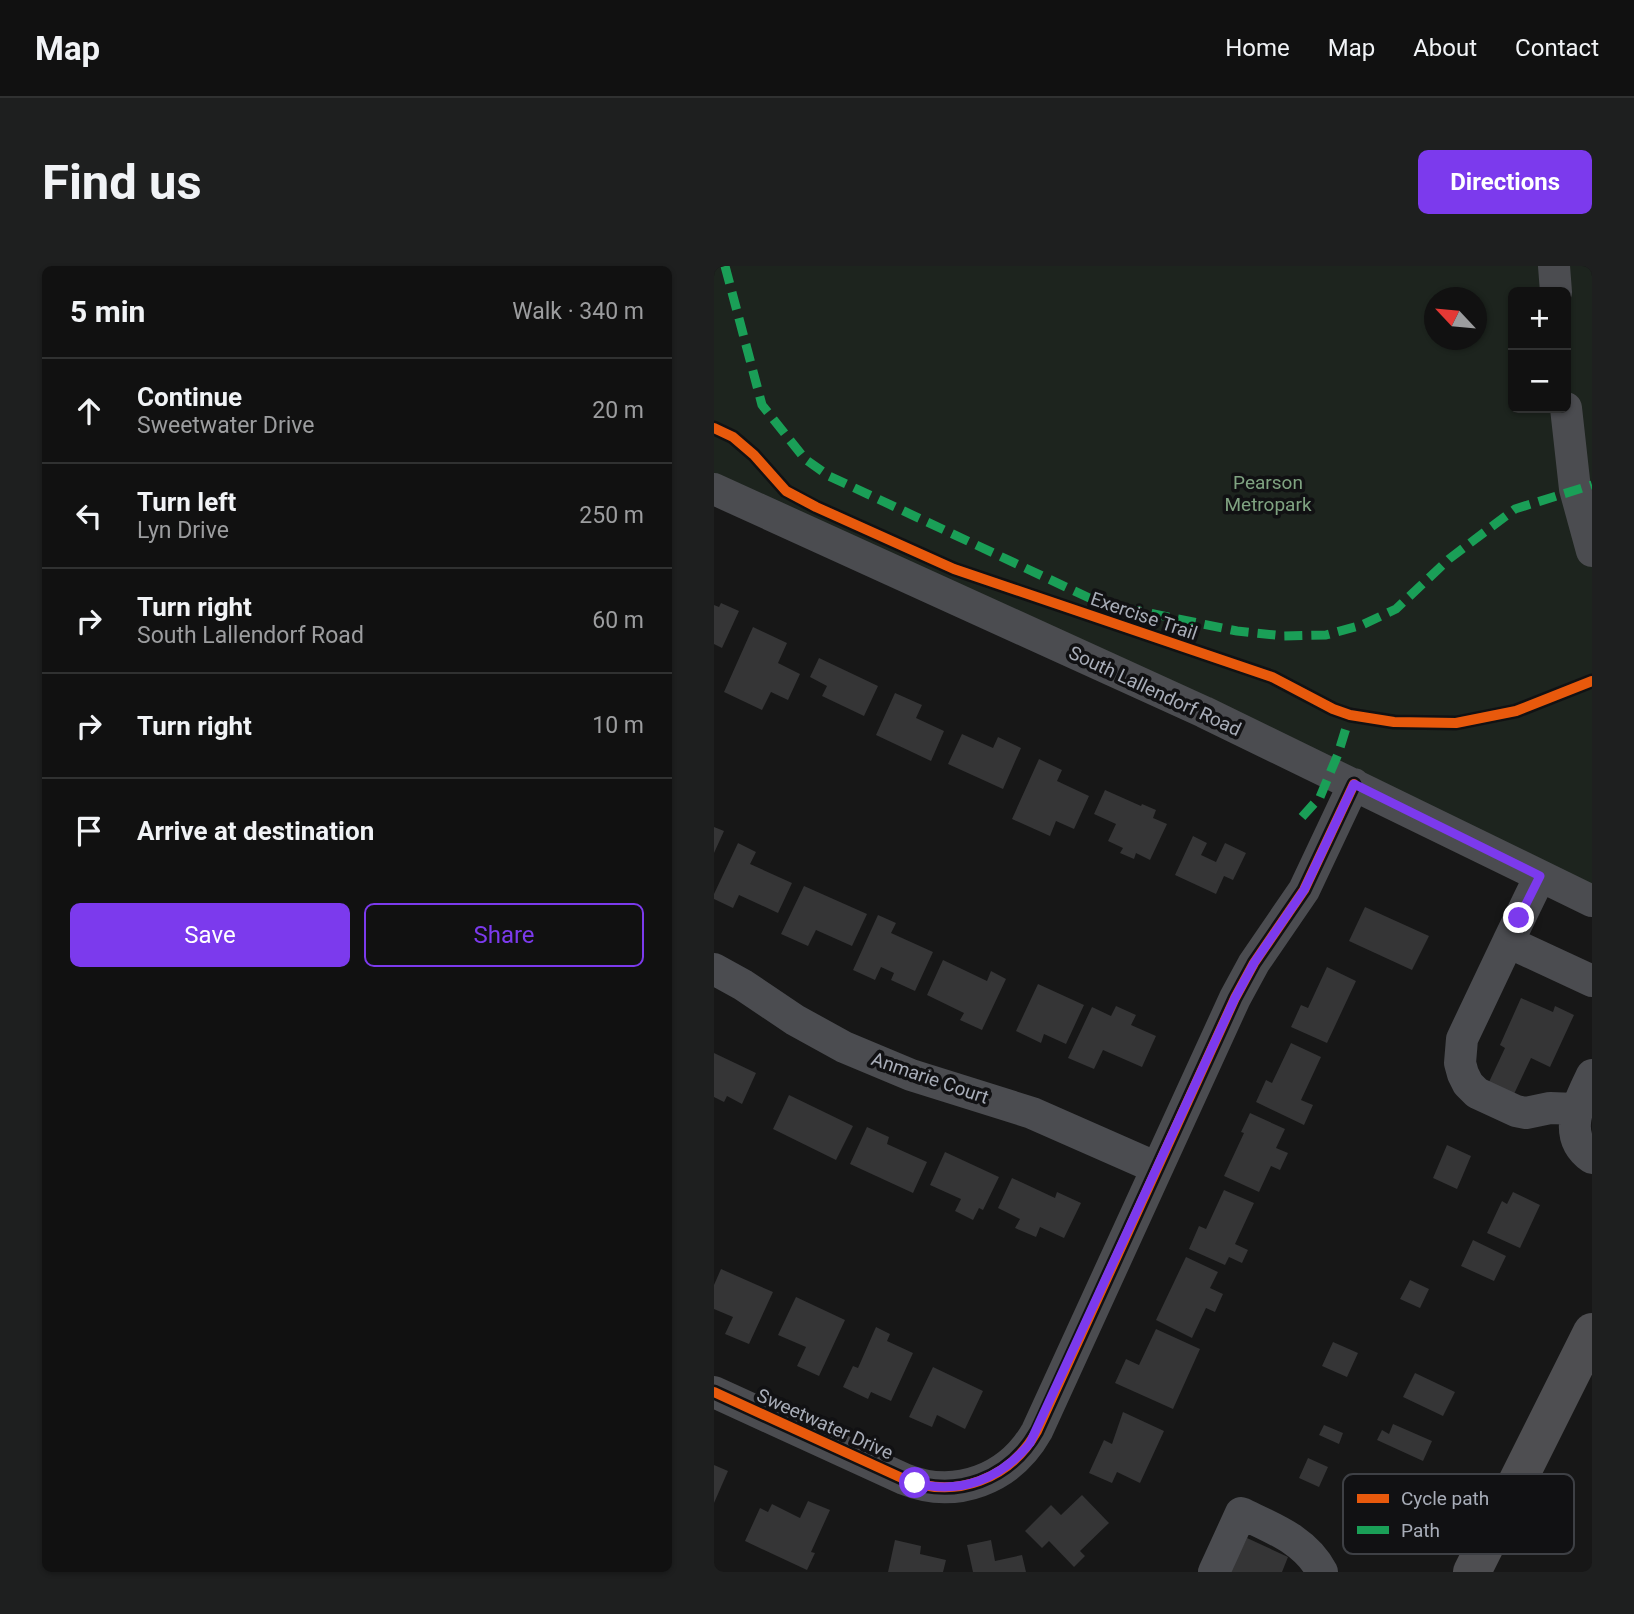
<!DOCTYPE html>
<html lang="en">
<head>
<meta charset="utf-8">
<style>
  :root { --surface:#111; --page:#1e1f1f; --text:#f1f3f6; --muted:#9c9d9f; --line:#303131; --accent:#7c3aed }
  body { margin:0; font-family:Roboto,sans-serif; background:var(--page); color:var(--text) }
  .controls { position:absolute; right:21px; top:21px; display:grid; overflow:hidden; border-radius:10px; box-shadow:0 2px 5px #0004 }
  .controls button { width:63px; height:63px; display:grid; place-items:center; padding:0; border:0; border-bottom:2px solid var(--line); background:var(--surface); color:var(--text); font:35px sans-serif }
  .compass { position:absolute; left:710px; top:21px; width:63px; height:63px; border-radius:50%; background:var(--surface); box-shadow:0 2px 5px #0004; rotate:296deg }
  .stop { position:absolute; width:21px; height:21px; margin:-16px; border:5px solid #7c3aed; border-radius:50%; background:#fff }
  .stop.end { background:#7c3aed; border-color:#fff; box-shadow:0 2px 7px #0008 }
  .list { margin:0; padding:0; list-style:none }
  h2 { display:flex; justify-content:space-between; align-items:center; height:91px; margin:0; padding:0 28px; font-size:30px }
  h2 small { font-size:23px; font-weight:400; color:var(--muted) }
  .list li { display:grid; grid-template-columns:46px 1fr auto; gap:21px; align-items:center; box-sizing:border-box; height:105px; padding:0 28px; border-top:2px solid var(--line) }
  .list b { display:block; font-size:26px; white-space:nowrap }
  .list p { margin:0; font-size:23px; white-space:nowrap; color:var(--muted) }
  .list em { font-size:23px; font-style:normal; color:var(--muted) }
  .actions { display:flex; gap:14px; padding:21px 28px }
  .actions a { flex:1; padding:16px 0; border:2px solid var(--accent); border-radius:10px; text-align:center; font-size:24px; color:var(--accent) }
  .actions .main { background:var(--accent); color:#fff }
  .icon { flex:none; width:38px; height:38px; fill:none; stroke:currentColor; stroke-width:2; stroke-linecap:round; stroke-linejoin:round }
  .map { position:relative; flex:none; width:878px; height:1306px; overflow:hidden; border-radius:10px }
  header { display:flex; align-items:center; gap:42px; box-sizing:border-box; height:98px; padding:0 35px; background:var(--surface); border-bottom:2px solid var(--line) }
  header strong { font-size:33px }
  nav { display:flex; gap:38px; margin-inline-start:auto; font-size:24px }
  .intro { display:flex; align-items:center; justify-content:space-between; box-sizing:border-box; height:168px; padding:0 42px }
  h1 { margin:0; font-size:49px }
  .button { padding:18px 32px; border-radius:10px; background:var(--accent); color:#fff; font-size:24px; font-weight:700 }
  main { display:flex; gap:42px; padding:0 42px }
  aside { flex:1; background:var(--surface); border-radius:10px; box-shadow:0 2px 5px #0004 }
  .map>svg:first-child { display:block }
</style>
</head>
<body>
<header>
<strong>Map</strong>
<nav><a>Home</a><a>Map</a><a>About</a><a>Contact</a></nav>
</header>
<div class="intro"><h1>Find us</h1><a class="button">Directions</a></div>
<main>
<aside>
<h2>5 min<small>Walk · 340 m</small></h2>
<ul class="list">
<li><svg class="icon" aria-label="ahead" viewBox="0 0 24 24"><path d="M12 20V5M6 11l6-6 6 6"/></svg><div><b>Continue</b><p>Sweetwater Drive</p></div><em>20 m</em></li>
<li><svg class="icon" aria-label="left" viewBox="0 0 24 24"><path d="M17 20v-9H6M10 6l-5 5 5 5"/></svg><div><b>Turn left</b><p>Lyn Drive</p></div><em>250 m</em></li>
<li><svg class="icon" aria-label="right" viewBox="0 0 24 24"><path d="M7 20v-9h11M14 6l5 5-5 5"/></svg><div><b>Turn right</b><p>South Lallendorf Road</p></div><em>60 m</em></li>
<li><svg class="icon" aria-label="right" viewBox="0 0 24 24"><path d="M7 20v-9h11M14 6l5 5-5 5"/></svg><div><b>Turn right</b></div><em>10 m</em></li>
<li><svg class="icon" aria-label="arrive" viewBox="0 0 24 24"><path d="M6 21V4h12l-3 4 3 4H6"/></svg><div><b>Arrive at destination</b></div></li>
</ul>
<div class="actions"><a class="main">Save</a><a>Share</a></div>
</aside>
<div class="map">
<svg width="878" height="1306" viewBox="0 0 878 1306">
  <rect width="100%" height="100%" fill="#171717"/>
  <path fill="#1d241e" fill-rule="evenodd" d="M 0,0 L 878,0 L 878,635 L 0,223 ZM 799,26 L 852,26 L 852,142 L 799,142 ZM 720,32 L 762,32 L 762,74 L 720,74 Z"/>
  <path fill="#353536" d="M 7,337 L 25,345 L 8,382 L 0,378 L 0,339 L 5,341 Z
    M 39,361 L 73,377 L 64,397 L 86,408 L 74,434 L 57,426 L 48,444 L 10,426 Z
    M 105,392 L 164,420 L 150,450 L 108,430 L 113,420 L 96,411 Z
    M 181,427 L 208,439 L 202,452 L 230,465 L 217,495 L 162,469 Z
    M 248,468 L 279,482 L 284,471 L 307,482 L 289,523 L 234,498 Z
    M 325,493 L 348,504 L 343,515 L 375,530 L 360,563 L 342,555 L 336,570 L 298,553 Z
    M 391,524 L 427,540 L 428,538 L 442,544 L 439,552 L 453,558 L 436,594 L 422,587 L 420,593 L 406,587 L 409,582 L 394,575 L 402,558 L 380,548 Z
    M 0,561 L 10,565 L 0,587 Z
    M 479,570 L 493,577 L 487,589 L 502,596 L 511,577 L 532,587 L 519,614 L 510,610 L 502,628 L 461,609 Z
    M 24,577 L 42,586 L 36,598 L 78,617 L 64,647 L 25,629 L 19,642 L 0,633 L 0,628 Z
    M 90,620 L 153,648 L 138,680 L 102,664 L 94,680 L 67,668 Z
    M 651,641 L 715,670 L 698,704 L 635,675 Z
    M 164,649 L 182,657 L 177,667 L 219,686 L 201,725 L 177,714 L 180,707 L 167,701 L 161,714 L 139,704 Z
    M 229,694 L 273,715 L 277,705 L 292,713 L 268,764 L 246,754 L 250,747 L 213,729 Z
    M 613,701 L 642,715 L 613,777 L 577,761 L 587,739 L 594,742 Z
    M 324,718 L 370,739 L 352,778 L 330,768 L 327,777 L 302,765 Z
    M 807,732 L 839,746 L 841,740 L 860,749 L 836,801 L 817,792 L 800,828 L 775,816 L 791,782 L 786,779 Z
    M 402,740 L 422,749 L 417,759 L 442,770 L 428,801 L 389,784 L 380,803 L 354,792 L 378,741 L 397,750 Z
    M 577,777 L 607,791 L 587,834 L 599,839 L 590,859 L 542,836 L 552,814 L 558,817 Z
    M 0,787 L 42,807 L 28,838 L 13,830 L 10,836 L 0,831 Z
    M 75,829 L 139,860 L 122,894 L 59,863 Z
    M 536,847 L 571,863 L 562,882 L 574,887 L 566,904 L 557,900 L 545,926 L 510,910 L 530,867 L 527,866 Z
    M 153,861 L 175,871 L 173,878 L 213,896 L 199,927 L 136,898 Z
    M 733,879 L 757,890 L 743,923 L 719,912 Z
    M 231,886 L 285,911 L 269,944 L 265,942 L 259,954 L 241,945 L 247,933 L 216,919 Z
    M 298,912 L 341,932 L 343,926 L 367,937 L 350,972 L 326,961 L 322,971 L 301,962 L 306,953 L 284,942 Z
    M 510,924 L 540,937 L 521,978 L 534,984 L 528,997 L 515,991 L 511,999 L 475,983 L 485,960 L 492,963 Z
    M 799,926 L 826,939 L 806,982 L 773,967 L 788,935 L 793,938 Z
    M 759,974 L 792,990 L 780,1015 L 747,1000 Z
    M 472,991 L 504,1006 L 496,1022 L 509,1028 L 501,1046 L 492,1042 L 478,1072 L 442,1054 Z
    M 7,1003 L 59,1026 L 35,1078 L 11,1068 L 19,1051 L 0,1043 L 0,1019 Z
    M 696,1014 L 715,1023 L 706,1042 L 686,1033 Z
    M 82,1031 L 131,1054 L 105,1110 L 83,1100 L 92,1081 L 64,1069 Z
    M 162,1061 L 176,1068 L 173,1075 L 199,1087 L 177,1135 L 157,1126 L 154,1133 L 129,1121 L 139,1100 L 144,1102 Z
    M 442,1063 L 486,1083 L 459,1143 L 401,1117 L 412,1093 L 425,1099 Z
    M 619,1076 L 644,1087 L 633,1111 L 608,1100 Z
    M 219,1101 L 269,1125 L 251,1163 L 223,1149 L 218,1161 L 195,1151 Z
    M 701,1107 L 741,1126 L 729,1150 L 689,1131 Z
    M 409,1146 L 450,1165 L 426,1217 L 403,1206 L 398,1217 L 375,1207 L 390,1174 L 398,1178 Z
    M 679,1158 L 718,1175 L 709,1195 L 663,1174 L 668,1164 L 675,1168 Z
    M 610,1159 L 629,1167 L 625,1178 L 605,1169 Z
    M 594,1192 L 614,1201 L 605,1221 L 585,1212 Z
    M 0,1199 L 14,1205 L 0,1237 Z
    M 368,1229 L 395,1257 L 366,1285 L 371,1290 L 360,1301 L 335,1275 L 328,1282 L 311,1265 L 337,1239 L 347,1249 Z
    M 94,1235 L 116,1244 L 97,1286 L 101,1287 L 93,1304 L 31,1275 L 46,1242 L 54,1246 L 58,1238 L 86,1252 Z
    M 533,1272 L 574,1291 L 568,1306 L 516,1306 Z
    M 181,1274 L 207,1280 L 206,1288 L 232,1294 L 229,1306 L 174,1306 Z
    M 277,1274 L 281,1295 L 308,1289 L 312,1306 L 259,1306 L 253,1279 Z"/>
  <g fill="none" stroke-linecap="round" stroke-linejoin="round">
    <path stroke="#4b4c50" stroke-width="32" d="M 840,0 L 842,26
      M 852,142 L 861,223 L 878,285
      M 0,223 L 490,446 L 878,635
      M 826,610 L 794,676 L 878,715
      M 794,676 L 748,773 L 746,797 L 749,808 L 754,818 L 763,827 L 802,845 L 812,847 L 836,842 L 862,843
      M 0,703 L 29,719 L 81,754 L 130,781 L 197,809 L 318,847 L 443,902
      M 878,809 C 865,836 847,870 878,892
      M 0,1126 L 190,1213 C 242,1234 296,1213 323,1165 L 521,732 L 540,697 L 590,624 L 640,518
      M 500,1306 L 527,1247 C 558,1262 592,1274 608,1306"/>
    <path stroke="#4e4e51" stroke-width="38" d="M 758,1306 L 878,1066"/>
    <path stroke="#1a9f57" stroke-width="9" stroke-dasharray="18 9" stroke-linecap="butt" d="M 11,0 L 48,139 L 91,193 L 115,210 L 386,337 L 523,365 L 570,370 L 612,369 L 648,359 L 682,343 L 735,293 L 801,243 L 878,219
      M 588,551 L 606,531 L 624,488 L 636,449"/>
    <defs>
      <path id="cycleway" d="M 0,162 L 19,171 L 40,189 L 72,225 L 102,241 L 240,303 L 558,411 L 619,443 L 636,449 L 680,456 L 742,457 L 802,445 L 878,415
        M 0,1126 L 190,1213 C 242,1234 296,1213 323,1165 L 521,732 L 540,697 L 590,624 L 640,518"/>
    </defs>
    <use href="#cycleway" stroke="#111113" stroke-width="15"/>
    <use href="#cycleway" stroke="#e8590c" stroke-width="10"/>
  </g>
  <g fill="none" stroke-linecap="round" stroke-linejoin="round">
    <path stroke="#7c3aed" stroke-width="9" d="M 201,1217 C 246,1229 287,1213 316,1177 L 521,732 L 540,697 L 590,624 L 640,518 L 826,610 L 805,652"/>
  </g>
  <g text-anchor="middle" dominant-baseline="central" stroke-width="7" stroke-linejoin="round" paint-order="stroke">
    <g font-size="19" fill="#7fa381" stroke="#111113">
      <text x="554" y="216">Pearson<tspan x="554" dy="22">Metropark</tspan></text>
    </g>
    <g font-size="19" fill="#a8adb8" stroke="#111113">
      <text transform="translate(430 350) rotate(19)">Exercise Trail</text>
      <text transform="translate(441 425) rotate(25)">South Lallendorf Road</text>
      <text transform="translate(216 812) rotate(19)">Anmarie Court</text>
      <text transform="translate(111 1158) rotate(24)">Sweetwater Drive</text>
    </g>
  </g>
  <rect x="629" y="1208" width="231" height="80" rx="10" fill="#111113" stroke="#3e4045" stroke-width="2"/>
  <rect x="643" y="1228" width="32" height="9" fill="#e8590c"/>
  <rect x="643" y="1260" width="32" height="8" fill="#1a9f57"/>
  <g font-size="19" fill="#a8adb8">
    <text x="687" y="1239">Cycle path</text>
    <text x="687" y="1271">Path</text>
  </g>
</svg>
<div class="controls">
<button>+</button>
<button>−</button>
</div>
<svg class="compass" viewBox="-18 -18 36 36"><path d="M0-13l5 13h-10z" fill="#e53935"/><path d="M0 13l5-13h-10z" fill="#9c9d9f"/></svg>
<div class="stop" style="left:201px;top:1217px"></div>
<div class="stop end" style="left:805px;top:652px"></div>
</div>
</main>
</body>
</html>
